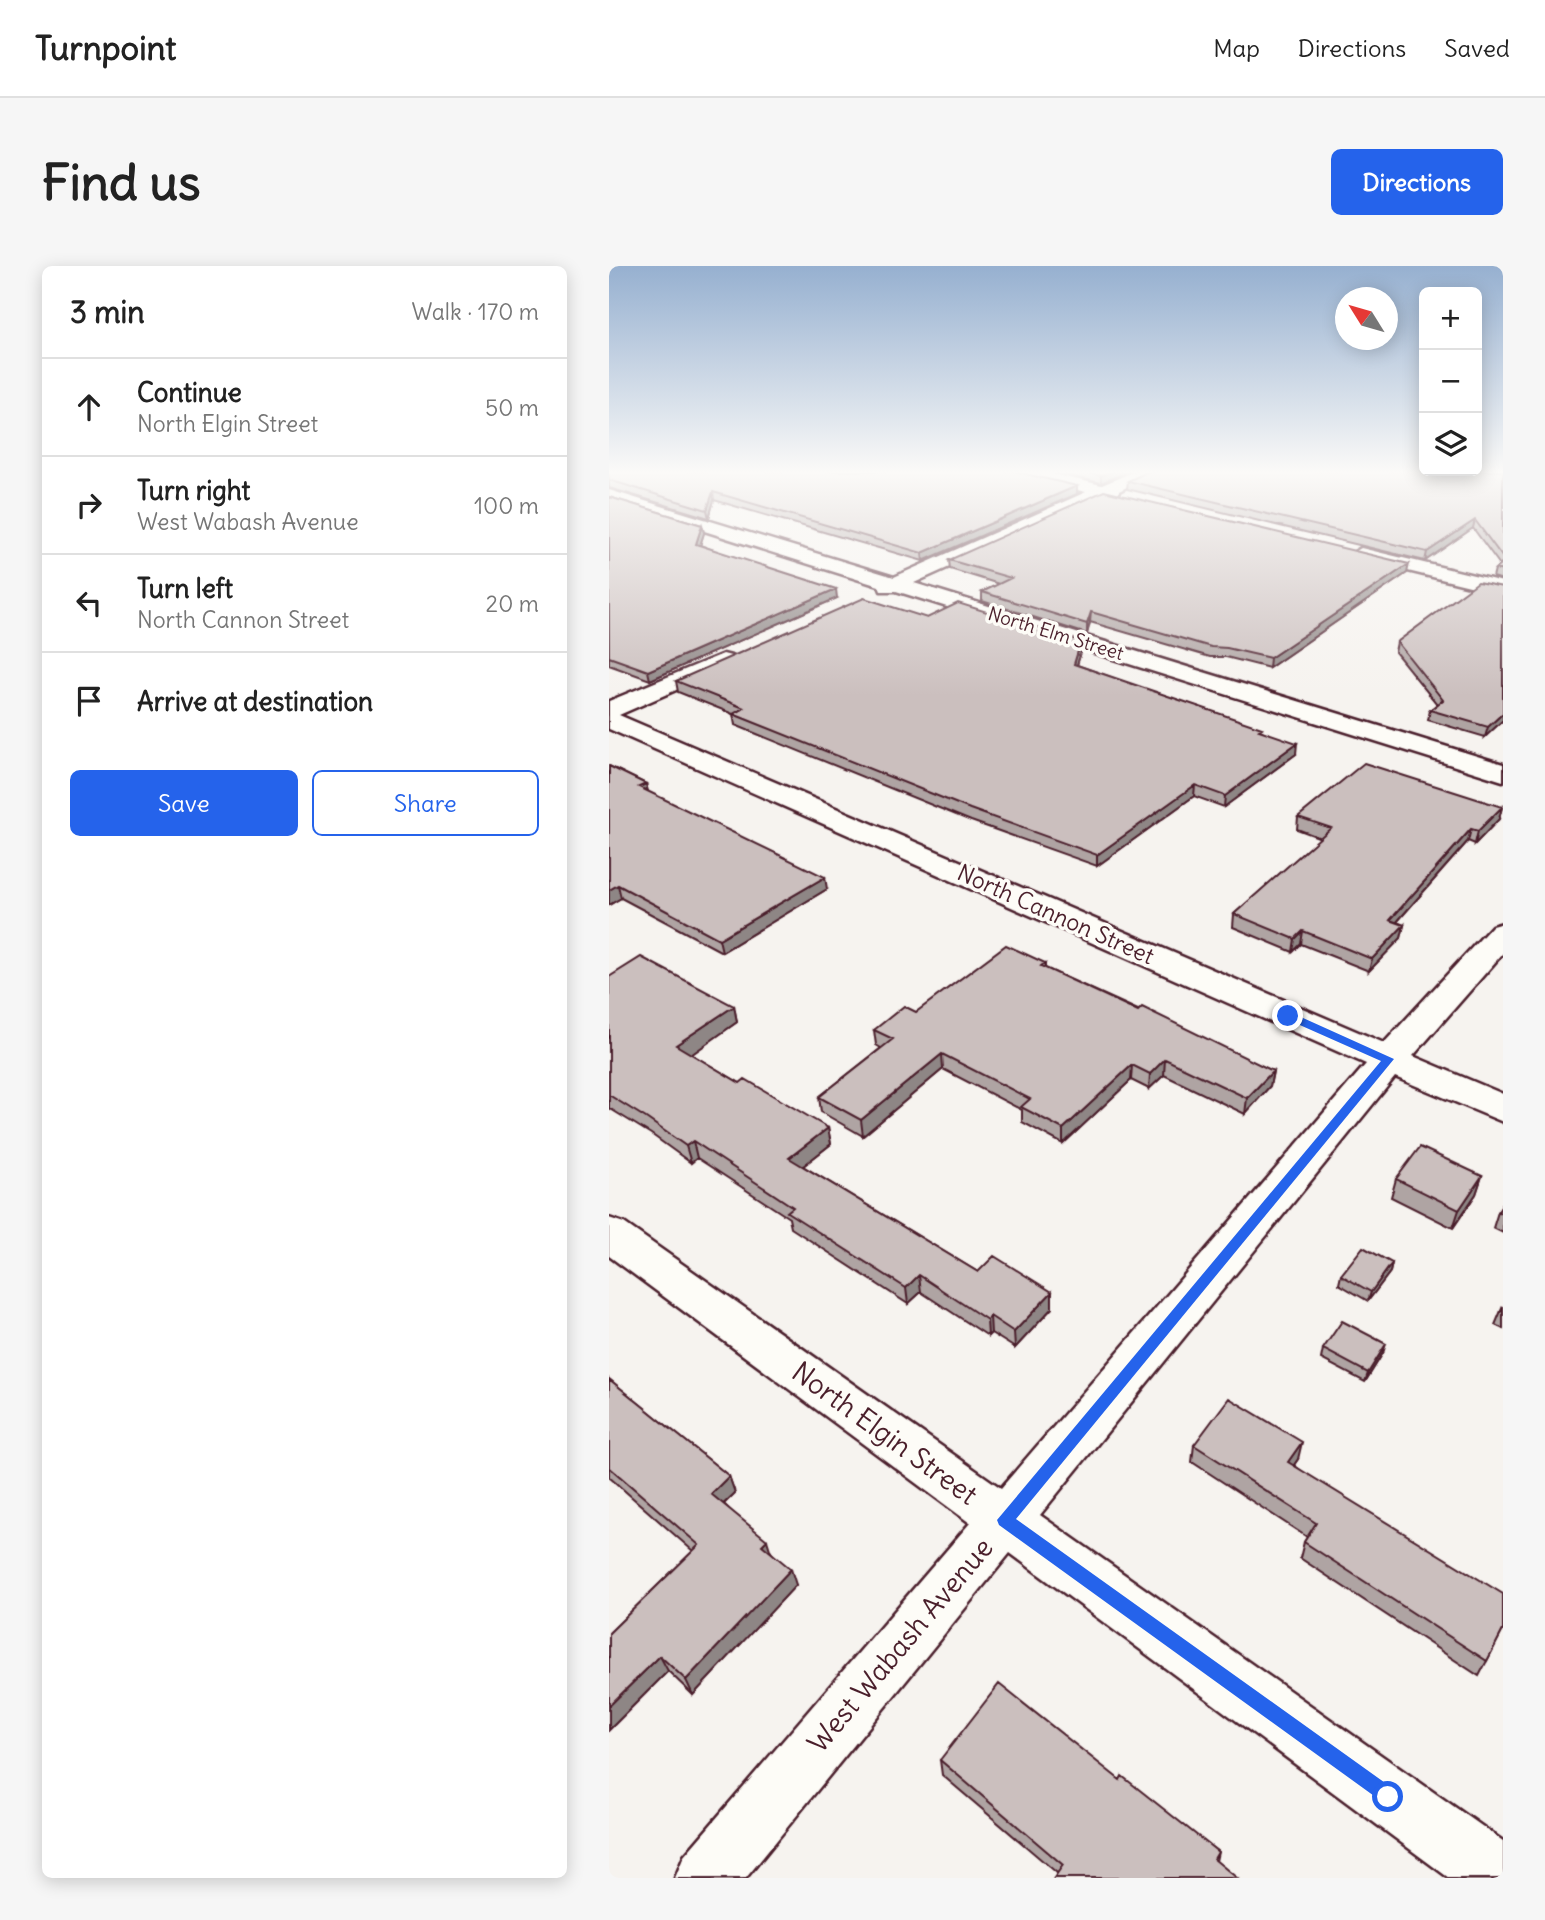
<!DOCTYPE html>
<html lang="en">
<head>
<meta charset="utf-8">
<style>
  :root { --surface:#fff; --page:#f6f6f6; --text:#222; --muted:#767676; --line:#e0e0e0; --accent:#2563eb }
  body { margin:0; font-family:Delius,sans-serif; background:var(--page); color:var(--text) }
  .controls { position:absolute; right:21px; top:21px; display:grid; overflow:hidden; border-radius:10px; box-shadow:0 4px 18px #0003 }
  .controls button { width:63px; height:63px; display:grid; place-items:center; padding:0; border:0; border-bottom:2px solid var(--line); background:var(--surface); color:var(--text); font:35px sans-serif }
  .compass { position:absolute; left:726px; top:21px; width:63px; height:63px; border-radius:50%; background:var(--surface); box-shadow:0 4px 18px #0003; rotate:307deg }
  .stop { position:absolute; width:21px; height:21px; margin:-16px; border:5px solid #2563eb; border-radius:50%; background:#fff }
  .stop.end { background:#2563eb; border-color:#fff; box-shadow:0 2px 7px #0008 }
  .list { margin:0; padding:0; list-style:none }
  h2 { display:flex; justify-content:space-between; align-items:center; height:91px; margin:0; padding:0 28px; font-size:30px }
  h2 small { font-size:23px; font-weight:400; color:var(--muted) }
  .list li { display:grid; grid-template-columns:46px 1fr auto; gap:21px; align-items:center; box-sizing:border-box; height:98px; padding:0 28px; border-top:2px solid var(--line) }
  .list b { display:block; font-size:26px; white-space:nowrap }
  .list p { margin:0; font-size:23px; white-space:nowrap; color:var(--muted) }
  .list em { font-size:23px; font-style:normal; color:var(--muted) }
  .actions { display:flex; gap:14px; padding:21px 28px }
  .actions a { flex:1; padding:16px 0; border:2px solid var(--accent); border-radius:10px; text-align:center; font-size:24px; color:var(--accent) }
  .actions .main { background:var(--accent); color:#fff }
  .icon { flex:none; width:38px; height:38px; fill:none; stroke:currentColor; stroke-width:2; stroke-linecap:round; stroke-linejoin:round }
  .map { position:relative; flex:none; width:894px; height:1612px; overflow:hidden; border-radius:10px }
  header { display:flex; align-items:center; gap:42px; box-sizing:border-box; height:98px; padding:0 35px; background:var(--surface); border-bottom:2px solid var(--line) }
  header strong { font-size:33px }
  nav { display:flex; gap:38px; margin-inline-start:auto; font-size:24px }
  .intro { display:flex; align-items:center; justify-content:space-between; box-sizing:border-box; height:168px; padding:0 42px }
  h1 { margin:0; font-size:49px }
  .button { padding:18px 32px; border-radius:10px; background:var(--accent); color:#fff; font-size:24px; font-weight:700 }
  main { display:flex; gap:42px; padding:0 42px }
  aside { flex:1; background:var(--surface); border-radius:10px; box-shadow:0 4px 18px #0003 }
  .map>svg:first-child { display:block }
</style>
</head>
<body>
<header>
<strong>Turnpoint</strong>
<nav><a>Map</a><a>Directions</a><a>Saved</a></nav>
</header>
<div class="intro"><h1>Find us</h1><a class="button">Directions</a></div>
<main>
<aside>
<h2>3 min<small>Walk · 170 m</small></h2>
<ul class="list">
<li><svg class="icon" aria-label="ahead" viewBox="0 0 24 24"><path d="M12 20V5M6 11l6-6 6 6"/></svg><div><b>Continue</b><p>North Elgin Street</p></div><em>50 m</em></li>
<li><svg class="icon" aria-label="right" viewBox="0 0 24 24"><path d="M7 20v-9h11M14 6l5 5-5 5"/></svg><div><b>Turn right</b><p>West Wabash Avenue</p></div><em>100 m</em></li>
<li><svg class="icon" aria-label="left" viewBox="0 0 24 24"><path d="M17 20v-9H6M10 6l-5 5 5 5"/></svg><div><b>Turn left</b><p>North Cannon Street</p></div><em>20 m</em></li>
<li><svg class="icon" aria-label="arrive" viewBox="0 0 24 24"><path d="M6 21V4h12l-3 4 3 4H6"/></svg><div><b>Arrive at destination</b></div></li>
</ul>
<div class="actions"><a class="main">Save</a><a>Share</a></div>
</aside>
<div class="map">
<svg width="894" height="1612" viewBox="0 0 894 1612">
  <rect width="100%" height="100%" fill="#f6f3ef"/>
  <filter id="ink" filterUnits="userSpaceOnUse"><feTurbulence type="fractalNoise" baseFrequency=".0143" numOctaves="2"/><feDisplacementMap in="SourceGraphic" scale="14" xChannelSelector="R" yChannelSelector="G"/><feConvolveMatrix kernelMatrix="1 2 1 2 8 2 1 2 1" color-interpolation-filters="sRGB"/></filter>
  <g filter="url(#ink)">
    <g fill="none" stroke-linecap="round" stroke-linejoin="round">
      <defs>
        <path id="street" d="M 399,205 L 429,205 L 493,219 L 526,205 L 549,205 L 510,225 L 508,231 L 496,231 L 305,317 L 894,498 L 894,515 L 287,325 L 272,325 L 270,320 L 0,235 L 0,224 L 285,311 L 477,226 L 402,209 Z
          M 752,282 L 894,316 L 894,328 L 745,292 L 742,288 Z
          M 114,388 L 122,390 L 126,395 L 122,400 L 10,449 L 775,777 L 883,660 L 894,657 L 894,687 L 804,790 L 894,828 L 894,856 L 786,811 L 431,1249 L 894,1575 L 894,1612 L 840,1612 L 401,1287 L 137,1612 L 66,1612 L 75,1590 L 361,1257 L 0,990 L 0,952 L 15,957 L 392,1222 L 757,798 L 0,463 L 0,435 Z"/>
      </defs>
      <use href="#street" stroke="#4a1f2b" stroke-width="5"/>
      <use href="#street" fill="#fdfcf7" fill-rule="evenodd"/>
    </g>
    <path fill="#afa4a3" stroke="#4a1f2b" stroke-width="2" d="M 0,205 L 468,228 L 314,295 L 105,234 L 100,252 L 0,222 Z
      M 439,205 L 520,205 L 492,217 Z
      M 894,205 L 894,314 L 884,311 L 886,303 L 891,299 L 864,262 L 816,295 L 518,223 L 519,215 Z
      M 0,231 L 93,259 L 95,267 L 91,279 L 228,332 L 41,414 L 0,399 Z
      M 340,294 L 798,307 L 660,402 L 617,391 L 601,391 L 481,356 L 478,368 L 373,335 L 373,326 L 390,318 L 341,303 Z
      M 318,352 L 472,386 L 468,399 L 653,465 L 687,488 L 615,541 L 585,530 L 488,600 L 362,555 L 126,459 L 124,448 L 69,426 L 67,415 Z
      M 788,376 L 894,454 L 876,471 L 819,454 L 821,444 L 828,438 L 786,386 Z
      M 0,500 L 37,518 L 39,526 L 218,623 L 113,686 L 12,632 L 0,639 Z
      M 893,541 L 890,553 L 866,578 L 859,575 L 788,656 L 795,659 L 792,672 L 760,705 L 692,678 L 684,686 L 624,661 L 625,648 L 712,572 L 688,563 L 689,551 Z
      M 436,697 L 436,702 L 664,805 L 661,820 L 636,848 L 555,809 L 540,823 L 522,814 L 454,878 L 413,856 L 413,844 L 334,803 L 254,870 L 212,846 L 210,831 L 272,782 L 267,779 L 265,764 L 307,746 Z
      M 0,711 L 125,740 L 128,756 L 82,788 L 131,817 L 219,862 L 222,878 L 194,900 L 369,1006 L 443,1026 L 443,1042 L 406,1082 L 382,1067 L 379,1070 L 312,1026 L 299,1038 L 182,962 L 180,952 L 88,892 L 82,897 L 42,868 L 0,842 Z
      M 873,910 L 867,928 L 844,962 L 782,931 L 787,913 Z
      M 894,938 L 894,967 L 884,962 L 889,946 Z
      M 783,997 L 781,1006 L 759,1035 L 730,1018 L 732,1009 Z
      M 894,1040 L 894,1063 L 886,1059 Z
      M 714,1083 L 774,1087 L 756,1116 L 712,1093 Z
      M 0,1113 L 120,1210 L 126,1227 L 115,1238 L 162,1286 L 187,1319 L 84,1429 L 59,1405 L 0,1464 L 0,1367 L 84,1285 L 0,1211 Z
      M 585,1179 L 689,1193 L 685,1199 L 894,1364 L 870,1410 L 691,1292 L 695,1276 L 698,1271 L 583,1196 Z
      M 331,1494 L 511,1514 L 609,1586 L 607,1595 L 448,1607 L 333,1509 Z"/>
    <path fill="#8e8685" stroke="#4a1f2b" stroke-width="2" d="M 503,205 L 520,205 L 492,217 L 492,210 Z
      M 468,220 L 468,228 L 314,295 L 313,287 Z
      M 104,226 L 105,234 L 100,252 L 98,244 Z
      M 866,254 L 864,262 L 816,295 L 818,286 Z
      M 93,259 L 95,267 L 89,286 L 87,278 Z
      M 800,298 L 798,307 L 660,402 L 661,392 Z
      M 227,323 L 228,332 L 41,414 L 39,405 Z
      M 482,346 L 481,356 L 478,368 L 478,358 Z
      M 472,375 L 472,386 L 465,408 L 465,398 Z
      M 894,447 L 894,454 L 876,471 L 879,461 Z
      M 688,477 L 687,488 L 615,541 L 616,530 Z
      M 37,518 L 40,530 L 30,521 Z
      M 586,519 L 585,530 L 488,600 L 488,589 Z
      M 893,541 L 890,553 L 866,578 L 869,565 Z
      M 862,563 L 859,575 L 779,666 L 781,654 Z
      M 216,611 L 218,623 L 113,686 L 110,673 Z
      M 9,619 L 12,632 L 0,639 L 0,624 Z
      M 795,659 L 792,672 L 760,705 L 763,693 Z
      M 694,665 L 692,678 L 684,686 L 686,673 Z
      M 125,740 L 128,756 L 72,796 L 67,779 Z
      M 333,788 L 334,803 L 254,870 L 252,854 Z
      M 556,793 L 555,809 L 540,823 L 541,808 Z
      M 523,799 L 522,814 L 454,878 L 454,863 Z
      M 664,805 L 661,820 L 636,848 L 638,832 Z
      M 219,862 L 222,878 L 184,908 L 180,892 Z
      M 84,875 L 88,892 L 82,897 L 77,880 Z
      M 873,910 L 867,928 L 844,962 L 850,944 Z
      M 783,997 L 781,1006 L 759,1035 L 762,1026 Z
      M 310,1009 L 312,1026 L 299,1038 L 297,1022 Z
      M 443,1026 L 443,1042 L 406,1082 L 405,1066 Z
      M 381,1050 L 382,1067 L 379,1070 L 378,1054 Z
      M 777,1078 L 774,1087 L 756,1116 L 759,1107 Z
      M 693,1176 L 689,1193 L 675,1213 L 679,1196 Z
      M 120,1210 L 126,1227 L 108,1244 L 102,1228 Z
      M 158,1274 L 163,1290 L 153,1279 Z
      M 182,1303 L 187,1319 L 84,1429 L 77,1414 Z
      M 51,1390 L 59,1405 L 0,1464 L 0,1440 Z"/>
    <path fill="#cbbfbe" stroke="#4a1f2b" stroke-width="2" d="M 0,205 L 404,205 L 468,220 L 313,287 L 104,226 L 98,244 L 0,214 Z
      M 471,205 L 503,205 L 492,210 Z
      M 540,205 L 894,205 L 894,292 L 866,254 L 818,286 L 519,215 Z
      M 495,225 L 800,298 L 661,392 L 618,382 L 602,381 L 482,346 L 478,358 L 373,326 L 402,312 L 340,294 Z
      M 0,231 L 93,259 L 87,278 L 227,323 L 39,405 L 0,391 Z
      M 894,297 L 894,305 L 886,303 Z
      M 869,316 L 894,321 L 894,447 L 879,461 L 821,444 L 834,434 L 788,376 Z
      M 255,332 L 318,352 L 349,337 L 472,375 L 465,398 L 653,462 L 650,464 L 688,477 L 616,530 L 586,519 L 488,589 L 361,543 L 124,448 L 135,442 L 67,415 Z
      M 755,497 L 893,541 L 869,565 L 862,563 L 781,654 L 795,659 L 763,693 L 694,665 L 686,673 L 625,648 L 722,562 L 689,551 Z
      M 0,500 L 37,518 L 30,521 L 216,611 L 110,673 L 9,619 L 0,624 Z
      M 397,679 L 436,697 L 432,700 L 529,745 L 533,741 L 664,805 L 638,832 L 556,793 L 541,808 L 523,799 L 454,863 L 412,841 L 421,833 L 333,788 L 252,854 L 210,831 L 284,773 L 265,764 L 295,740 L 307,746 Z
      M 32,691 L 125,740 L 67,779 L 131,817 L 136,813 L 219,862 L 180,892 L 369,1006 L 385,990 L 443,1026 L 405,1066 L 381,1050 L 378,1054 L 310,1009 L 297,1022 L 178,946 L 184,941 L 84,875 L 77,880 L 37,852 L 0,829 L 0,711 Z
      M 811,881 L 873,910 L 850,944 L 787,913 Z
      M 894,938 L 894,948 L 889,946 Z
      M 754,981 L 783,997 L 762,1026 L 732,1009 Z
      M 733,1055 L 777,1078 L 759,1107 L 714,1083 Z
      M 0,1113 L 120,1210 L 102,1228 L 158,1274 L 153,1279 L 182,1303 L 77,1414 L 51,1390 L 0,1440 L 0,1367 L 90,1279 L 0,1201 Z
      M 620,1132 L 693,1176 L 679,1196 L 894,1328 L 894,1364 L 878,1395 L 695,1276 L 707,1257 L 585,1179 Z
      M 390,1418 L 511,1514 L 513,1510 L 609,1586 L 605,1593 L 628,1612 L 445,1612 L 454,1599 L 331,1494 Z"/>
  </g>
  <linearGradient id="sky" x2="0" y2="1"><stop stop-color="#96b0d0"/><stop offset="0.48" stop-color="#fbfaf8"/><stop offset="1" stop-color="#fbfaf8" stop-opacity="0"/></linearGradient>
  <rect width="894" height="430" fill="url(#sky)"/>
  <path fill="#2563eb" d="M 675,747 L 683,747 L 785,793 L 407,1253 L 786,1524 L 789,1531 L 786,1537 L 779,1540 L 390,1259 L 388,1254 L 772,795 L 675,752 Z"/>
  <g text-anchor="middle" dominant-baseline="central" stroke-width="7" stroke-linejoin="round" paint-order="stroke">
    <g font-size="19" fill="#4a1f2b" stroke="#fdfcf7">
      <text transform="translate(447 367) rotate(17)">North Elm Street</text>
    </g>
    <g font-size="23" fill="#4a1f2b" stroke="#fdfcf7">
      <text transform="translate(447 648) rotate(24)">North Cannon Street</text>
    </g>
    <g font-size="28" fill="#4a1f2b" stroke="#fdfcf7">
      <text transform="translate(276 1167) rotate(36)">North Elgin Street</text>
      <text transform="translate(291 1379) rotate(-50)">West Wabash Avenue</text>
    </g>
  </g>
</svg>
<div class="controls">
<button>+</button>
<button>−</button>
<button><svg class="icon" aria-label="layers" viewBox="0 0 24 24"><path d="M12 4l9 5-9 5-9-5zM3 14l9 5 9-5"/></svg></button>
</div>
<svg class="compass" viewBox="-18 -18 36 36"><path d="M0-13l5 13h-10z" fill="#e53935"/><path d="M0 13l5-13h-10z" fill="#767676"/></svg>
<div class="stop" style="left:779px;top:1531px"></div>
<div class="stop end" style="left:679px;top:750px"></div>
</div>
</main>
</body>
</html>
